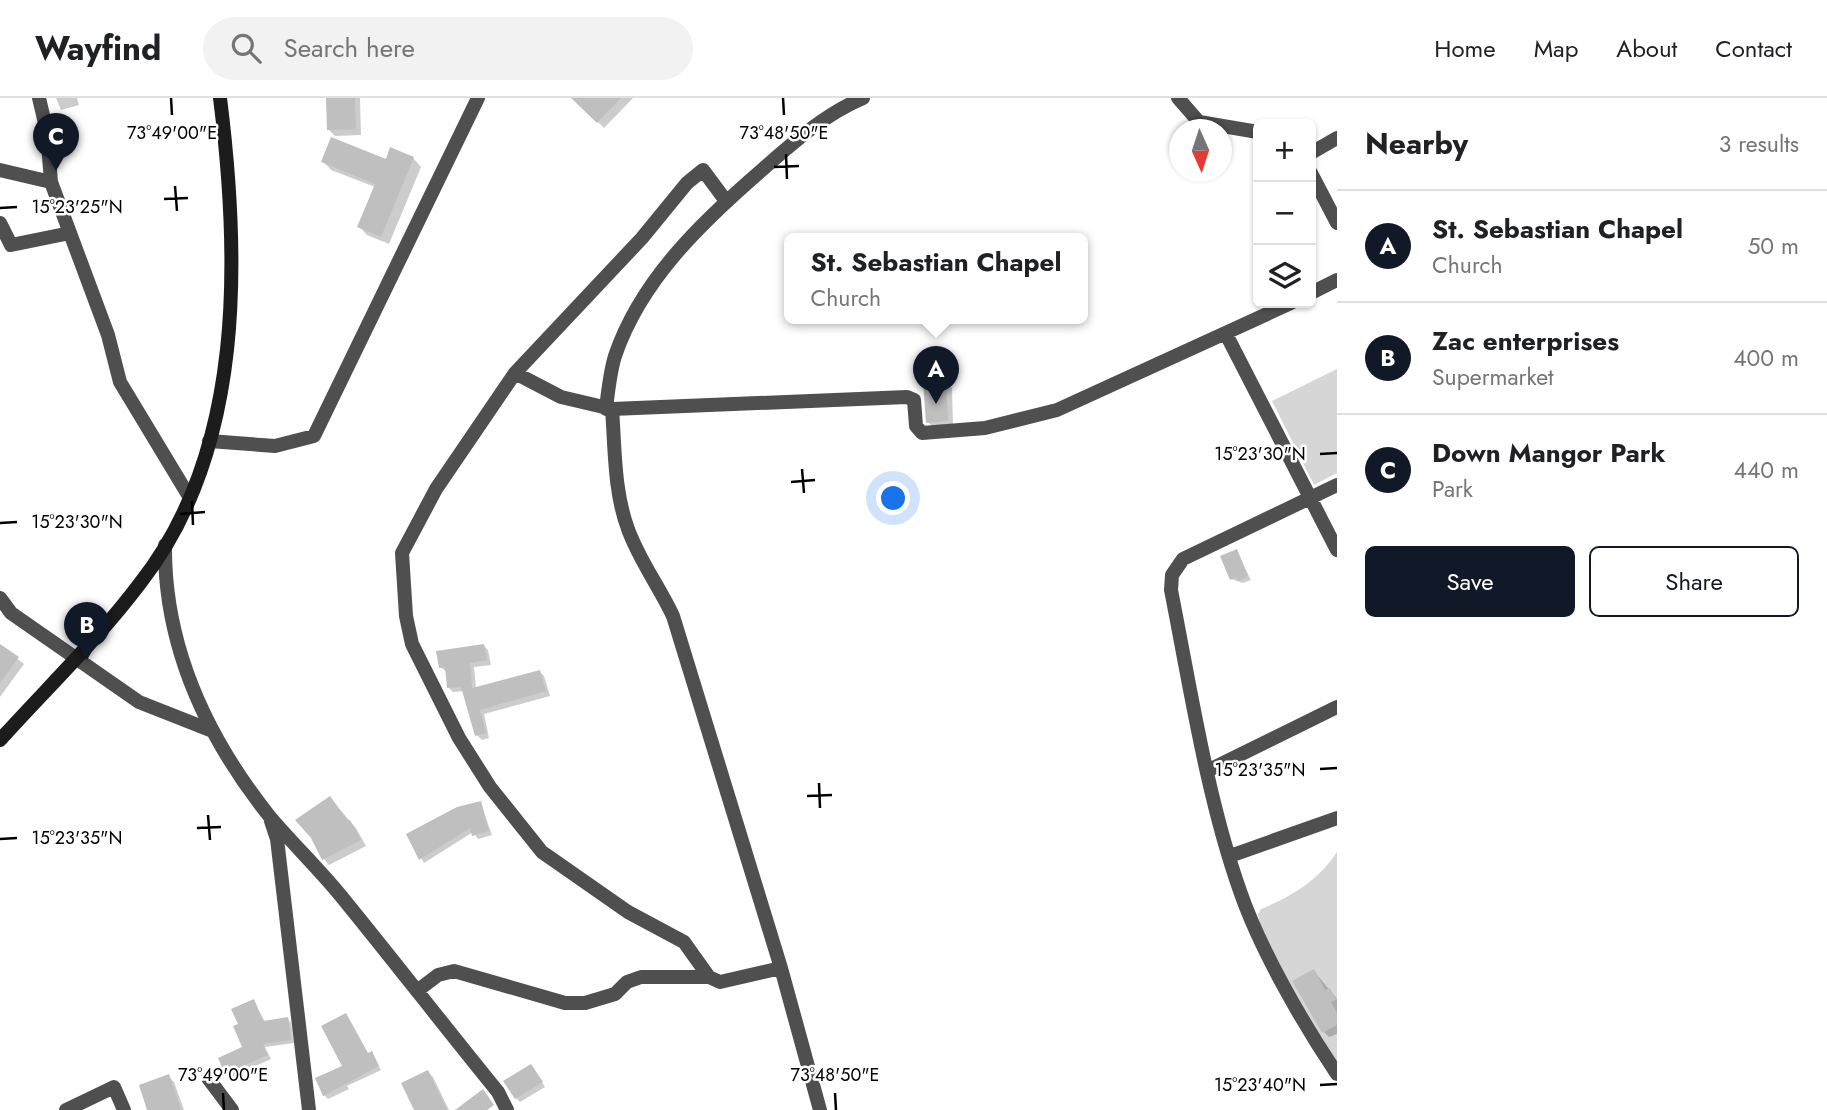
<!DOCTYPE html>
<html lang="en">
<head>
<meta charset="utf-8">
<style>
  :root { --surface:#fff; --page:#f2f2f2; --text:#202124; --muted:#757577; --line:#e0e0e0; --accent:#111827 }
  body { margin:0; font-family:Jost,sans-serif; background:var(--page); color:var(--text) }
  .controls { position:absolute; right:21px; top:21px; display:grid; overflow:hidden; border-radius:10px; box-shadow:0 2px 5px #0004 }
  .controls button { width:63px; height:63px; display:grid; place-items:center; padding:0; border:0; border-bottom:2px solid var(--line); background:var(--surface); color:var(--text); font:35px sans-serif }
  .compass { position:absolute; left:1169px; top:21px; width:63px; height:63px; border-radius:50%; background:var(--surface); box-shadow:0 2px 5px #0004; rotate:177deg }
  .you { position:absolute; left:894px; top:401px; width:24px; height:24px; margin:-18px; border:5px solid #fff; border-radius:50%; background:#1a73e8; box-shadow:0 0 0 10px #1a73e833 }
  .badge { display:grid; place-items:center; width:46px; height:46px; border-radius:50%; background:var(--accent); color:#fff; font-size:23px; font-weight:700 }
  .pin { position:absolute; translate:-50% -58px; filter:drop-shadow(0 2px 4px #0008) }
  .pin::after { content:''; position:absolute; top:37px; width:24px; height:21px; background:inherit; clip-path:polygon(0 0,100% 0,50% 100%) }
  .popup { position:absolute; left:784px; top:135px; width:304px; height:91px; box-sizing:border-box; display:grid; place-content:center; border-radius:10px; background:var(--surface); filter:drop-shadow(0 2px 5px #0005); font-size:23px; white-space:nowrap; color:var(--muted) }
  .popup b { font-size:26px; color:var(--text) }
  .popup::after { content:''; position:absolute; left:50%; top:100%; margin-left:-14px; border:14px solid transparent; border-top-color:var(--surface) }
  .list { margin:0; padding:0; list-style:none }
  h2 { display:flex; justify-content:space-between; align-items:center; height:91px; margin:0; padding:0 28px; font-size:30px }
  h2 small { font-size:23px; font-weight:400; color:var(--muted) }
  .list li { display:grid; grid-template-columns:46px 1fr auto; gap:21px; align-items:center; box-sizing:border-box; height:112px; padding:0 28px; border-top:2px solid var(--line) }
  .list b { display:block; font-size:26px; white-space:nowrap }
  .list p { margin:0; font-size:23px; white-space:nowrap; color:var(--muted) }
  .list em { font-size:23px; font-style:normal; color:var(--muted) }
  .actions { display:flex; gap:14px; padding:21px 28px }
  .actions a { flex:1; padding:16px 0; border:2px solid var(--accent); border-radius:10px; text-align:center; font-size:24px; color:var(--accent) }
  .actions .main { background:var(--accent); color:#fff }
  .icon { flex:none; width:38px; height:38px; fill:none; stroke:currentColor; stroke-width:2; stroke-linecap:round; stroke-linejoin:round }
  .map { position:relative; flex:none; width:1337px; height:1012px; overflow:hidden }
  header { display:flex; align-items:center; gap:42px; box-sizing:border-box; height:98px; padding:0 35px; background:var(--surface); border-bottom:2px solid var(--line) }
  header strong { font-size:33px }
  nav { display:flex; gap:38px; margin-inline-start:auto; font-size:24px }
  .search { width:490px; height:63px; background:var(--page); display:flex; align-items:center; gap:18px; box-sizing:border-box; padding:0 24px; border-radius:38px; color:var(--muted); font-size:26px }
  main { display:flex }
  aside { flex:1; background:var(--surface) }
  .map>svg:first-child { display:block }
</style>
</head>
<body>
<header>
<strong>Wayfind</strong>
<div class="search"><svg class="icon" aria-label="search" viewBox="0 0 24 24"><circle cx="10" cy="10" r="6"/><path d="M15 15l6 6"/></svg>Search here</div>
<nav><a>Home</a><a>Map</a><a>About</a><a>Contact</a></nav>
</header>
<main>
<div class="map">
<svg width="1337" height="1012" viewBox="0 0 1337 1012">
  <rect width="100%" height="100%" fill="#fff"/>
  <path fill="#d6d6d6" d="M 1337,271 L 1337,375 L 1314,387 L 1272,303 Z
    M 1337,754 L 1337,967 C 1320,941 1260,841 1258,816 L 1261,811 C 1292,798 1318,783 1337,754 Z"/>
  <path fill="#0003" d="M 56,0 L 77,0 L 79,7 L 61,12 Z
    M 328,0 L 360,0 L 361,37 L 335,38 L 329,32 Z
    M 574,0 L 633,0 L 604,30 Z
    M 413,60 L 421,69 L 389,146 L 367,137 L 359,128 L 375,89 L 331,72 L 323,63 Z
    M 946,284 L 952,290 L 953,329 L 933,329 L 927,323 Z
    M 1236,453 L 1251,482 L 1243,485 L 1231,481 Z
    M 483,547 L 488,552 L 491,567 L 474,569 L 476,591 L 539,573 L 544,578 L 550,598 L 484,616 L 489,640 L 482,642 L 477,637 L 465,593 L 453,594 L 448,589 L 447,574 L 440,569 Z
    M 0,548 L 24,566 L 0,599 Z
    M 330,700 L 356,730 L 366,748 L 329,767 L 324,761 Z
    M 480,704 L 492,737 L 478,741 L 473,734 L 424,765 L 408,736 Z
    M 1314,873 L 1337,901 L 1337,936 L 1329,939 L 1323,933 Z
    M 254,903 L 265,924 L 288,921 L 291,925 L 294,945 L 265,949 L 271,961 L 231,979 L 227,975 L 245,950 L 240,927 Z
    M 371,955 L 381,972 L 347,988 L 349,991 L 328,1001 L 324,997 L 344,969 Z
    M 534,971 L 545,989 L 520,1004 L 516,1000 Z
    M 428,974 L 433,979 L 449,1012 L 418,1012 Z
    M 168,978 L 174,984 L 184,1012 L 149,1012 Z"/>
  <path fill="#bfbfbf" d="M 326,0 L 355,0 L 356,31 L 327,32 Z
    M 571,0 L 621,0 L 597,25 Z
    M 331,39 L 386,61 L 390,49 L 414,59 L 381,139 L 357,129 L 375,86 L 321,64 Z
    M 946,282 L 948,323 L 926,325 L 923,283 Z
    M 1237,451 L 1248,478 L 1238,483 L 1236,479 L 1230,482 L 1220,458 Z
    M 0,546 L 19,559 L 0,585 Z
    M 484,546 L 487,562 L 470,565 L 472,590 L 540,572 L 546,593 L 480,612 L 486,635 L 475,638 L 461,589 L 447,590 L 445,569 L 439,570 L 436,553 Z
    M 330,698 L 348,723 L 350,722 L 361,742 L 322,762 L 311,740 L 295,722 Z
    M 481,703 L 489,733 L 472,738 L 470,730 L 419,762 L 406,736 L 457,709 Z
    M 1314,871 L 1325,892 L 1330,890 L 1336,902 L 1331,904 L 1337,915 L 1337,927 L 1322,935 L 1292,883 Z
    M 254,901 L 263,923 L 288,919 L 291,942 L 263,946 L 268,957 L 225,976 L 218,960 L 242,949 L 233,928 L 238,926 L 231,911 Z
    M 346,915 L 368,955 L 372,953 L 379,968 L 323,998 L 315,980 L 342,968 L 321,928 Z
    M 531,966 L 543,984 L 515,1001 L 503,983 Z
    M 428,972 L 447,1012 L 414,1012 L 401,985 Z
    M 169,976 L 181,1012 L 147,1012 L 139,987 Z
    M 483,991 L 494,1007 L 487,1012 L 455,1012 Z"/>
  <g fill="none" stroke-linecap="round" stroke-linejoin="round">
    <path stroke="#4f4f4f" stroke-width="14" d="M 39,0 L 47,34 L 51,84 L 108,237 L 120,284 L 190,400
      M 1311,55 L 1337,40
      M 0,72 L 51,84
      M 0,125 L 11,147 L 70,135
      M 1311,195 L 1337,182
      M 1226,236 L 1337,452
      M 515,275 L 561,299 L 612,311
      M 606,311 C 608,293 610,274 615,258 C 641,181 704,122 763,71 C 794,44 825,16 863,0
      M 209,343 L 275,348 L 314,338 L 478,0
      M 1337,387 L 1183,461 L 1172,477 L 1171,492 C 1190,588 1207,700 1240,793 C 1260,851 1302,924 1337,976
      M 165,447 C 164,548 207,640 270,719 C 293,746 319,771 341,798 C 394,863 445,929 498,994 L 507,1012
      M 0,500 L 11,515 L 139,604 L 210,632
      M 1207,673 L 1337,609
      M 271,723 L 277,741 L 309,1012
      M 1230,758 L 1337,720
      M 709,879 L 684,844 L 628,814 L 542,754 L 490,689 L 459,640 L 412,546 L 406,518 L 402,455 L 436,391 L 515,275 L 642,140 L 687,85 L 703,72 L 726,103
      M 417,893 L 438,877 L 454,873 L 565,905 L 585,905 L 615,896 L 627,884 L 641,879 L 709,879 L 720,884 L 781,870
      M 208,980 L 232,1012
      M 66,1012 L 114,989 L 124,1012
      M 820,1012 L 781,870 L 673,518 C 659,488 639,462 628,431 C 614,394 615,350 612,311 L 907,299 L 914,302 L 916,328 L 922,335 L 985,330 L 1057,312 L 1291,205"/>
    <path stroke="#4f4f4f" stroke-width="14" d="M 1178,0 L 1199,24 L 1258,34
      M 1311,75 L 1337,125"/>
    <path stroke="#1c1c1c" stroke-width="14" d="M 0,642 C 47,590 99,540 141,484 C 245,351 240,159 220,0"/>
  </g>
  <path fill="none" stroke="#000" stroke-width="2.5" d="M 171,0 L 172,17M 783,0 L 784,17M 786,56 L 787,81M 774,69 L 799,68M 175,88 L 177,113M 164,101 L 188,100M 0,110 L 17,109M 1320,356 L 1337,355M 802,371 L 804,395M 791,384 L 815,382M 192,403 L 193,427M 180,416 L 205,414M 0,425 L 17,424M 1320,671 L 1337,670M 819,685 L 820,710M 807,698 L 832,697M 208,717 L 210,742M 197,730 L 221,729M 0,741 L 17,740M 1320,987 L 1337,986M 223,995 L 224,1012M 835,995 L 836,1012"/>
  <g font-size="18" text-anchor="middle" fill="#000" stroke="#fff" stroke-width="5" stroke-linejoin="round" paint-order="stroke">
    <text x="172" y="41">73°49'00"E</text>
    <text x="784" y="41">73°48'50"E</text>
    <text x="77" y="115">15°23'25"N</text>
    <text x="1260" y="362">15°23'30"N</text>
    <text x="77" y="430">15°23'30"N</text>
    <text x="1260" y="678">15°23'35"N</text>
    <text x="77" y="746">15°23'35"N</text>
    <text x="223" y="983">73°49'00"E</text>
    <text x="835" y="983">73°48'50"E</text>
    <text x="1260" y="993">15°23'40"N</text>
  </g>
</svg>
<div class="controls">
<button>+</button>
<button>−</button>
<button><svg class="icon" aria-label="layers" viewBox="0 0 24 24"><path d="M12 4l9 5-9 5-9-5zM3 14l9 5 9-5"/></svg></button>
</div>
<svg class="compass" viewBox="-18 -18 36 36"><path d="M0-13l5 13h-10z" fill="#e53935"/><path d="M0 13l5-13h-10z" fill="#757577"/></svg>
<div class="you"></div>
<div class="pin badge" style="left:936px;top:306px">A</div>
<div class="popup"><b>St. Sebastian Chapel</b>Church</div>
<div class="pin badge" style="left:87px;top:562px">B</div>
<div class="pin badge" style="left:56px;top:73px">C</div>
</div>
<aside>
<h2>Nearby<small>3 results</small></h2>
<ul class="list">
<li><span class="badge">A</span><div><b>St. Sebastian Chapel</b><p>Church</p></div><em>50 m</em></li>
<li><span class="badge">B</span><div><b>Zac enterprises</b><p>Supermarket</p></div><em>400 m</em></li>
<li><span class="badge">C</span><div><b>Down Mangor Park</b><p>Park</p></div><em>440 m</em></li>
</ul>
<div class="actions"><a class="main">Save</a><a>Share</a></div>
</aside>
</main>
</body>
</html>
